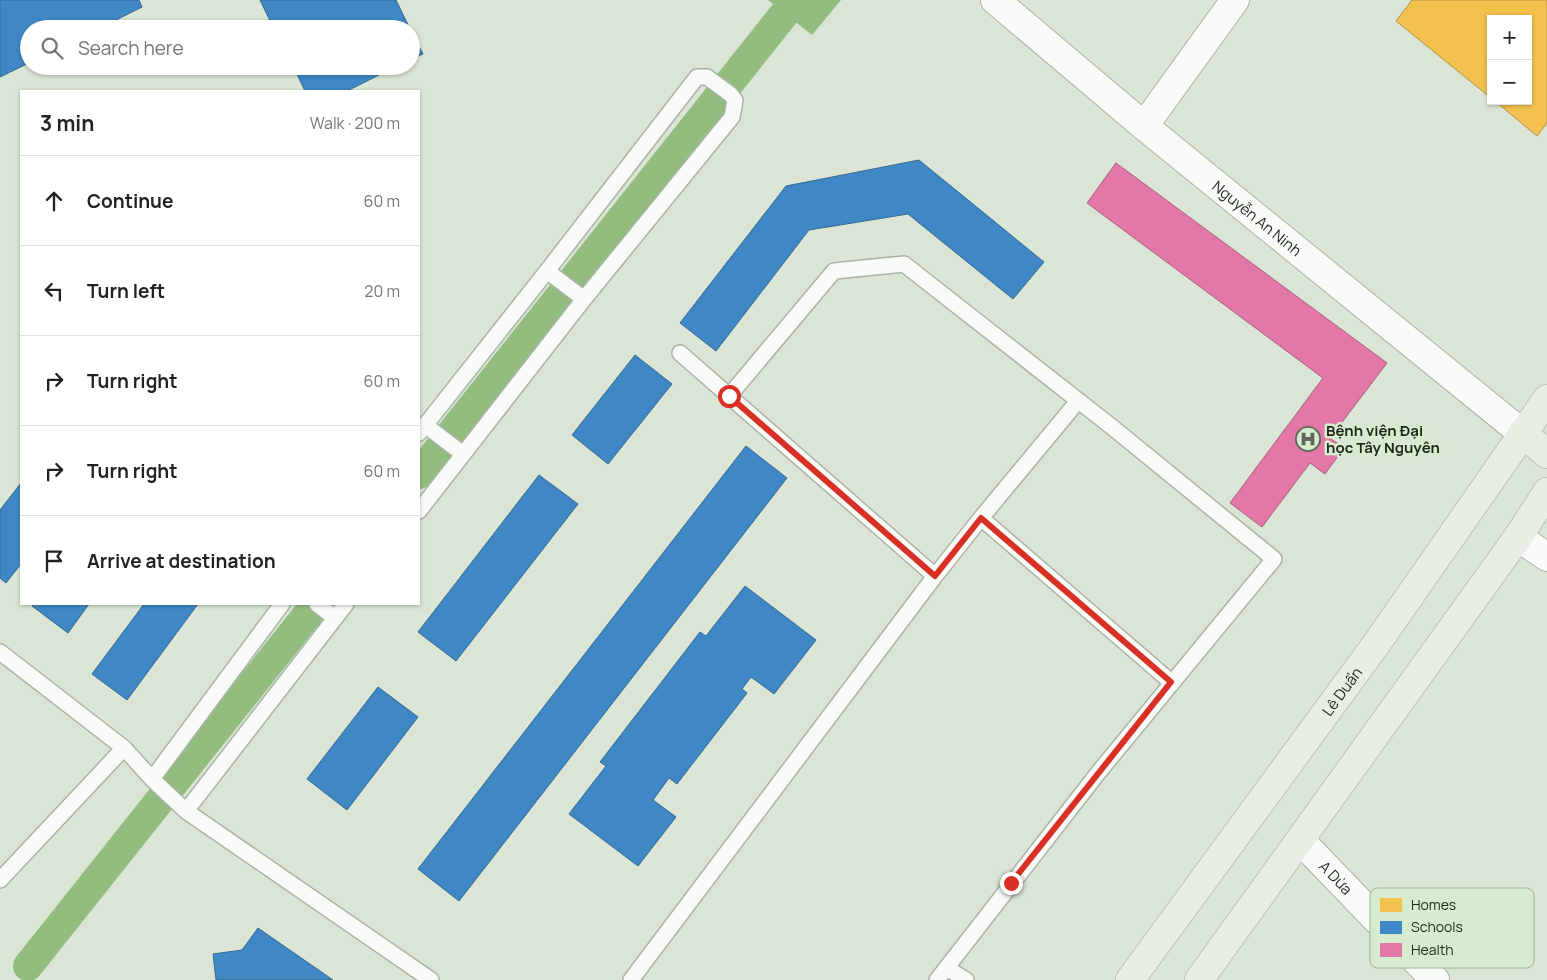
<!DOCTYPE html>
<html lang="en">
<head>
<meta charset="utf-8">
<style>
  :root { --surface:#fff; --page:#f6f6f6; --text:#222; --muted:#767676; --line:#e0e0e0 }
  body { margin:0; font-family:Manrope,sans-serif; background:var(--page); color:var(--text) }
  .controls { position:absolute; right:15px; top:15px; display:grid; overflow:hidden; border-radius:0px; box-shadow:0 1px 4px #0004 }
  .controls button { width:45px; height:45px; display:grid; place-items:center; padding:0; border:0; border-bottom:1px solid var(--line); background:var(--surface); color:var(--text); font:25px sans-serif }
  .stop { position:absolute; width:15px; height:15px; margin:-11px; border:4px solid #d93025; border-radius:50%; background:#fff }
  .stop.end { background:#d93025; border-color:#fff; box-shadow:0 1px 5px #0008 }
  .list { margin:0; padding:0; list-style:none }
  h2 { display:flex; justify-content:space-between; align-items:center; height:65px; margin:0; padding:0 20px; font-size:21px }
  h2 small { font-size:16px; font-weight:400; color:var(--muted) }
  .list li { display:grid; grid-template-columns:32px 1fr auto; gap:15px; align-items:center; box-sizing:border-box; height:90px; padding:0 20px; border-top:1px solid var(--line) }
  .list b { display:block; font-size:19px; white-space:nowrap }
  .list em { font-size:16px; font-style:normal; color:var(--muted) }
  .icon { flex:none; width:28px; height:28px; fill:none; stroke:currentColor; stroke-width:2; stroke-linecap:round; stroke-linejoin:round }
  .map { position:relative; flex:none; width:1547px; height:980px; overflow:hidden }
  .search { position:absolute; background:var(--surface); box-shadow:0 1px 4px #0004; left:20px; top:20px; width:400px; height:55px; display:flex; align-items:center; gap:12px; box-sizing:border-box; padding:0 18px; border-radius:28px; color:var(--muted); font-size:19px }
  .panel { position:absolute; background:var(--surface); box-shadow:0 1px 4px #0004; left:20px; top:90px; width:400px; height:515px; border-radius:0px }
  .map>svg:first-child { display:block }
</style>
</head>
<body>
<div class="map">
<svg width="1547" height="980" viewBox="0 0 1547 980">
  <rect width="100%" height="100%" fill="#dae5d5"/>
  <path fill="#93bd7e" d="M 768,0 L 841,0 L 812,35 Z"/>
  <path fill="#f2c14e" stroke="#b3923f" d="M 1412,0 L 1547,0 L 1547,123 L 1537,136 L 1495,101 L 1528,101 L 1528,19 L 1491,19 L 1491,98 L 1396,21 Z"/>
  <path fill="#3f88c5" stroke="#356b92" d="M 0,0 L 139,0 L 142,7 L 98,29 L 29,29 L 29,63 L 0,77 Z
    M 260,0 L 396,0 L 410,29 L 274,29 Z
    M 411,31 L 423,54 L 411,59 Z
    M 293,66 L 397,66 L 347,91 L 305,91 Z
    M 919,160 L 1044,262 L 1013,299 L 908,214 L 809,230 L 716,351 L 680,323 L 786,186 Z
    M 635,355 L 672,384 L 608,464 L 572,435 Z
    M 746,446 L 787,478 L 459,901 L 418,869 Z
    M 539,475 L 578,504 L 456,661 L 418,632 Z
    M 21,483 L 21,564 L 6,583 L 0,578 L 0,510 Z
    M 745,586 L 816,640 L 774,694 L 751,677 L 742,689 L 747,693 L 677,784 L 669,778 L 653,800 L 676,817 L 638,866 L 569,814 L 606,766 L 600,762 L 700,632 L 706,636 Z
    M 34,604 L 89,604 L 68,633 L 32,606 Z
    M 144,604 L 198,604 L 127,700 L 92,674 Z
    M 378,687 L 418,717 L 347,810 L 307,779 Z
    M 258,928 L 333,980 L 216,980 L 213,954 L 242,950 Z"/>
  <path fill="#e377a8" stroke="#a85f7e" d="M 1116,163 L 1387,363 L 1330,438 L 1344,448 L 1325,474 L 1310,463 L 1262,527 L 1230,503 L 1323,378 L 1087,203 Z"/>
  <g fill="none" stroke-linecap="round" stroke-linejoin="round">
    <path stroke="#93bd7e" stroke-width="30" d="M 419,474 L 785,13
      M 28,966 L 316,604"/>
    <defs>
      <path id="lane" d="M 547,271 L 584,299
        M 680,353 L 935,576 L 981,518 L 1078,401
        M 729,396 L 834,271 L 904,264 L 1112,427 L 1274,559 L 1098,773 L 937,980
        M 425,425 L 463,454
        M 419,433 L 547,271 L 697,77 L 707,77 L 730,94 L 735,100 L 732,117 L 584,299 L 419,511
        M 981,518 L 1171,682
        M 317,604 L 335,618
        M 0,652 L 124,748 L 152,779 L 186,811 L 431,980
        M 152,779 L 282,604
        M 186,811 L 346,604
        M 0,880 L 124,748
        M 947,968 L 966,980
        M 631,980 L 935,576"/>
      <g id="street">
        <path id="s1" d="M 995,0 L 1144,126 L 1522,433"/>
        <path d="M 1144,126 L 1235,0"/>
        <path d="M 1518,537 L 1547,557"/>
        <path id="s2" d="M 1300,840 L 1435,980"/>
      </g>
      <g id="primary">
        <path d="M 1522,433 L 1547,454"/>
        <path id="s3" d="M 1130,980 L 1377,643 L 1547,399"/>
        <path d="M 1199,980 L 1518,537 L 1547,492"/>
      </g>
    </defs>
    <use href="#lane" stroke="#aab3a6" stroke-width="18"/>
    <use href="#street" stroke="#aab3a6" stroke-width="30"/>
    <use href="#primary" stroke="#bcc2ba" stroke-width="30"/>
    <use href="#lane" stroke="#f9fbf9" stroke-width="15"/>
    <use href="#street" stroke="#f9fbf9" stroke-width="28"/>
    <use href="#primary" stroke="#e8eee3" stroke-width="28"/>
  </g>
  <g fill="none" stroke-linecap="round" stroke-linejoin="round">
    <path stroke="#d93025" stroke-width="6" d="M 729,396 L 935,576 L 981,518 L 1171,682 L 1011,883"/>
  </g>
  <defs>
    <symbol id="hospital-ring" viewBox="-11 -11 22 22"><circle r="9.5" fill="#d7ecce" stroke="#60695c" stroke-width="1.5"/><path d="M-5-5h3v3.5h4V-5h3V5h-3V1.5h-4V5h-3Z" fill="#60695c"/></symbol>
  </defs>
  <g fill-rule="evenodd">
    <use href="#hospital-ring" x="1294" y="425" width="28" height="28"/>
  </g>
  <g text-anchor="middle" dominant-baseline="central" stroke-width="5" stroke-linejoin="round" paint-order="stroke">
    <g font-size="15" fill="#1f261b" stroke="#d7ecce">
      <text stroke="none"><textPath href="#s1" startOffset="341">Nguyễn An Ninh</textPath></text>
      <text stroke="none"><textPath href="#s3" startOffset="358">Lê Duẩn</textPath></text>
      <text stroke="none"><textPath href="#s2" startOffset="52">A Dừa</textPath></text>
    </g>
    <g font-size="15" font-weight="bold" fill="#1f261b" stroke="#d7ecce" text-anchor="start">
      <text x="1326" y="430">Bệnh viện Đại<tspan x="1326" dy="17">học Tây Nguyên</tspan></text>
    </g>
  </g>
  <rect x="1370" y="888" width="164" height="80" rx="8" fill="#d7ecce" stroke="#a0b198" stroke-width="1"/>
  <rect x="1380" y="898" width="22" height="14" fill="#f2c14e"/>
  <rect x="1380" y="921" width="22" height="13" fill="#3f88c5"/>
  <rect x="1380" y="943" width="22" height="14" fill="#e377a8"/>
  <g font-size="14" fill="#1f261b">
    <text x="1411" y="910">Homes</text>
    <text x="1411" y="932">Schools</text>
    <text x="1411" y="955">Health</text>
  </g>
</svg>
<div class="controls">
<button>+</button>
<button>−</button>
</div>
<div class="stop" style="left:729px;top:396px"></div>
<div class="stop end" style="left:1011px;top:883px"></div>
<div class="search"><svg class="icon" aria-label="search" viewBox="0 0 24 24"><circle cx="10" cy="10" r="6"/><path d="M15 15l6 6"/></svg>Search here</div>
<section class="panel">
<h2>3 min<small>Walk · 200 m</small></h2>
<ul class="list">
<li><svg class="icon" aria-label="ahead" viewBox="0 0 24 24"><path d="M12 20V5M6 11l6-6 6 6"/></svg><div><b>Continue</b></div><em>60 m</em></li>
<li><svg class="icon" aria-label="left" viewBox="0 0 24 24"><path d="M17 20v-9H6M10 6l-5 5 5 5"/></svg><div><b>Turn left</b></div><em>20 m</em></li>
<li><svg class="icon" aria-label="right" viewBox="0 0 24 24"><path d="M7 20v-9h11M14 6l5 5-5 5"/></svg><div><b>Turn right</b></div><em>60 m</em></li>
<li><svg class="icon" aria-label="right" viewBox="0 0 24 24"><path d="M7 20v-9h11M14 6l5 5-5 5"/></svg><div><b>Turn right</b></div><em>60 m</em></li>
<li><svg class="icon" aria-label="arrive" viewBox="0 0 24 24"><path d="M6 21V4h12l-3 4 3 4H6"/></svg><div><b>Arrive at destination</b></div></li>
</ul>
</section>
</div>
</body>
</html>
